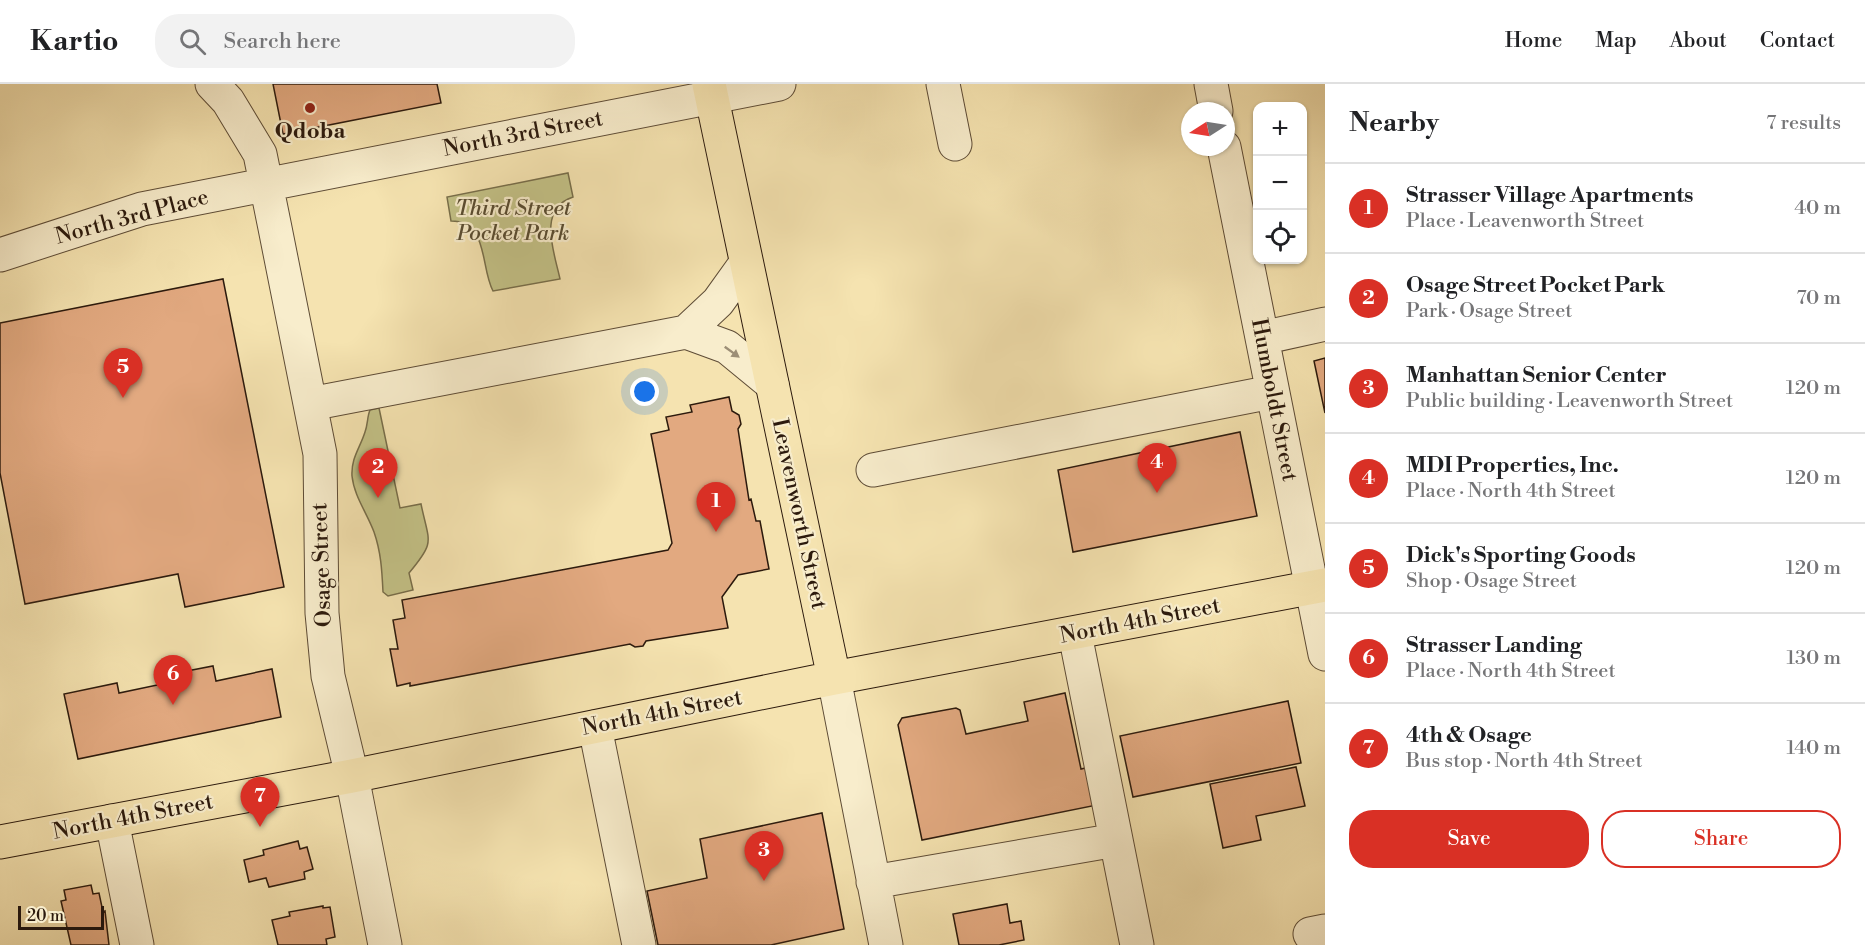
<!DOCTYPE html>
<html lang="en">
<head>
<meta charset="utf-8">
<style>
  :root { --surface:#fff; --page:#f2f2f2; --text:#202124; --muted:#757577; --line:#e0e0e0; --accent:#d93025 }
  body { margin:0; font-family:"Libre Bodoni",serif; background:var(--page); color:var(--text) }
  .controls { position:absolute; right:18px; top:18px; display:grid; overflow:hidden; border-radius:12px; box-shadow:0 2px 4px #0004 }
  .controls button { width:54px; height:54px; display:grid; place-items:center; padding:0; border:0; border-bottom:2px solid var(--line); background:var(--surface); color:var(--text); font:30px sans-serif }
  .compass { position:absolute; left:1181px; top:18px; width:54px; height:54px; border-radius:50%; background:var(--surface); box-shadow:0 2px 4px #0004; rotate:258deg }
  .scale { position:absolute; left:18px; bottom:15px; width:86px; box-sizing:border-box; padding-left:6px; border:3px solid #2c1a0d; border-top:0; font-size:16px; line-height:21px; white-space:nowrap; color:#2c1a0d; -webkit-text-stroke:4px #f8edcc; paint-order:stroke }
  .you { position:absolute; left:645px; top:308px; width:21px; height:21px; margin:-15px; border:4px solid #fff; border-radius:50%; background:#1a73e8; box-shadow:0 0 0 9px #1a73e833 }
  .badge { display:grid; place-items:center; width:39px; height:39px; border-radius:50%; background:var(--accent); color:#fff; font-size:20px; font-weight:700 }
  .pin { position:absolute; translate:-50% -50px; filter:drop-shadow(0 2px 3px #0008) }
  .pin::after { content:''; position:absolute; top:32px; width:21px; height:18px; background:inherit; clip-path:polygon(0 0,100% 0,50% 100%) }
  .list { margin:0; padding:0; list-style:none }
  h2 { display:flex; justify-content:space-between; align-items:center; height:78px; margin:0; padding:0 24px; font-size:26px }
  h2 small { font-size:20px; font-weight:400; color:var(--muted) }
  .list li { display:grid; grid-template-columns:39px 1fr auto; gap:18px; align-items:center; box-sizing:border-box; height:90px; padding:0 24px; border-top:2px solid var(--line) }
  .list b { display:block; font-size:22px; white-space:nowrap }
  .list p { margin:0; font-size:20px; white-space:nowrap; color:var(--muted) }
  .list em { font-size:20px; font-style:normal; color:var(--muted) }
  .actions { display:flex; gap:12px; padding:18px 24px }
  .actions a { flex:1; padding:14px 0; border:2px solid var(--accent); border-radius:24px; text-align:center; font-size:21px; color:var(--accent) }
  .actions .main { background:var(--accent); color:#fff }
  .icon { flex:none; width:33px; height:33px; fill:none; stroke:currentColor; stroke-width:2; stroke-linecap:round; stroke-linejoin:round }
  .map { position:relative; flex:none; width:1325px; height:861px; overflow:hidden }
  header { display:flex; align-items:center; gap:36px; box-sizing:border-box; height:84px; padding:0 30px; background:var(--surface); border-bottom:2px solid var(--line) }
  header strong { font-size:28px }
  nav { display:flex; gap:33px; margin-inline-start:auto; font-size:21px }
  .search { width:420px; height:54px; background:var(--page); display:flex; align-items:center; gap:15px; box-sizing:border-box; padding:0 21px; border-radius:24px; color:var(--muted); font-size:22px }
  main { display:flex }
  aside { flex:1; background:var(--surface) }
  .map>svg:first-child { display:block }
</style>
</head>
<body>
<header>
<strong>Kartio</strong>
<div class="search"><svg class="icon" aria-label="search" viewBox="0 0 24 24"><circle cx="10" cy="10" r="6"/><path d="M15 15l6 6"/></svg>Search here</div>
<nav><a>Home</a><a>Map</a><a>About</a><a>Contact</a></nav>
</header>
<main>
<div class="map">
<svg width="1325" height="861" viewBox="0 0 1325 861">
  <rect width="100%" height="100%" fill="#f5e3b0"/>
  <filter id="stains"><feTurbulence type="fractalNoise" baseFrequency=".00333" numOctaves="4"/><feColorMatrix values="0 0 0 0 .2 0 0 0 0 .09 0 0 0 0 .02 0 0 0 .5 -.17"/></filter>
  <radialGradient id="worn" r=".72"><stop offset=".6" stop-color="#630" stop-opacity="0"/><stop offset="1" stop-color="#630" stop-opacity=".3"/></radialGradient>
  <path fill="#c3c186" stroke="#786e4a" stroke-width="1.5" d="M 568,89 L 573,113 C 537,125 554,167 560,195 L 493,207 C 480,183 489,137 451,137 L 447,113 Z
    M 379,324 L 400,424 L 421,420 C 429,459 436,457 409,489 L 413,506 L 388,512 L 383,508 C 382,487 381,468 374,448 C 367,429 354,412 352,392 C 351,374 360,364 365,348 C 368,340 367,333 370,326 Z"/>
  <path fill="#e2a980" stroke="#2c1a0d" stroke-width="1.5" d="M 273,0 L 437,0 L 441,19 L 283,50 Z
    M 223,195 L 284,503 L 185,523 L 178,490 L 25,520 L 0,389 L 0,239 Z
    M 1325,274 L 1325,329 L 1314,277 Z
    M 729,313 L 732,327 L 739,331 L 741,340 L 738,345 L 749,416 L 751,415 L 756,437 L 760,437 L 769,485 L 738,491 L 722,513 L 728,544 L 646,557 L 643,562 L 635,563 L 630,560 L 410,602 L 410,599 L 397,602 L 390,565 L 398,565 L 393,536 L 405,534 L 402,516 L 668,466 L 672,459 L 651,350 L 669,346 L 666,333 L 692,328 L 690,321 Z
    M 1240,348 L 1257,432 L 1073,468 L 1058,386 Z
    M 213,582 L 216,597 L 272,585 L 281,633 L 78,675 L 64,610 L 117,599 L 119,609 L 167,599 L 166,591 Z
    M 1065,609 L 1081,685 L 1094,682 L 1102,720 L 922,756 L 898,641 L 902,634 L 956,624 L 960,626 L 966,650 L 1028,637 L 1024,618 Z
    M 1288,617 L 1301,679 L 1133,713 L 1120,652 Z
    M 1296,683 L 1305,722 L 1256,732 L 1261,756 L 1223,764 L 1210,700 Z
    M 822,729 L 844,845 L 771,861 L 658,861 L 647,807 L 707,794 L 700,755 Z
    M 298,757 L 300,765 L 307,763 L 313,785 L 304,788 L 305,795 L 269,803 L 266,794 L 249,798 L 244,776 L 264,771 L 263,766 Z
    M 91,801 L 93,810 L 99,809 L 103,828 L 105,827 L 109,861 L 71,861 L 61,817 L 66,816 L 64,806 Z
    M 1007,820 L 1010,839 L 1021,837 L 1024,856 L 999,861 L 959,861 L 953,830 Z
    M 323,822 L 323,824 L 330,823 L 335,853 L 326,855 L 327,861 L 278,861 L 272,836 L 290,832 L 289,828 Z"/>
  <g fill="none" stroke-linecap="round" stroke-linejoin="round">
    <defs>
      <path id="minor" d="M 212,0 L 228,17 L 260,70 L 275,144 L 320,370 L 322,529 L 328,592 L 352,692 L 385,861
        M 943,0 L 955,60
        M 1211,0 L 1216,27
        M 1224,63 L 1325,570
        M 0,171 L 142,125 L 779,0
        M 686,248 L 718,218 L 746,179
        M 1262,254 L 1325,240
        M 310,320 L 686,248 L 727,263 L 772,300
        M 873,386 L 1272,308
        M 1075,550 L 1137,861
        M 834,594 L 886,861
        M 595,643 L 639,861
        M 112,737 L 137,861
        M 873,798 L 1116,756
        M 1310,850 L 1325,847"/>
      <path id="major" d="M 709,0 L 834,594
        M 0,758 L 352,692 L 834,594 L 1325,501"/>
    </defs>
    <use href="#minor" stroke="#5e4c36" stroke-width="35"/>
    <use href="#major" stroke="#2c1a0d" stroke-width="35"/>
    <use href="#minor" stroke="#f8edcc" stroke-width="33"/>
    <use href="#major" stroke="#f5e3b0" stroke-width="33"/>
  </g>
  <defs><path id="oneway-solid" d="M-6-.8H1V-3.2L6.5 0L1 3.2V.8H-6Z" transform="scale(1.5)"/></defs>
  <use fill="#9c8e76" href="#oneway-solid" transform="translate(732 268) rotate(36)"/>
  <circle fill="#8f2418" stroke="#f8edcc" stroke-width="2" cx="310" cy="24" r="6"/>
  <g text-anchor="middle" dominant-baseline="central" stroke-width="4.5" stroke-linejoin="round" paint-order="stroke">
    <g font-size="22" font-weight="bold" fill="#2c1a0d" stroke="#f8edcc">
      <text x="310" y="47">Qdoba</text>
    </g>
    <g font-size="22" fill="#2c1a0d" stroke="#f8edcc">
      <text transform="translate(523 50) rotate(-11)">North 3rd Street</text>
      <text transform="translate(132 133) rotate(-15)">North 3rd Place</text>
      <text transform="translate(1274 316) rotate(79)">Humboldt Street</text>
      <text transform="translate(799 430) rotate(78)">Leavenworth Street</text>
      <text transform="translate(322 481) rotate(-92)">Osage Street</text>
      <text transform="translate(1140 537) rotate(-11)">North 4th Street</text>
      <text transform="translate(662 629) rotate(-11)">North 4th Street</text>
      <text transform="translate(133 733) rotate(-11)">North 4th Street</text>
    </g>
    <g font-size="22" font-style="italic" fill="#594c31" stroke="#f8edcc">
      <text x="513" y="124">Third Street<tspan x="513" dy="25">Pocket Park</tspan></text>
    </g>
  </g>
  <rect width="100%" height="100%" filter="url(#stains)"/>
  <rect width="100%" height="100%" fill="url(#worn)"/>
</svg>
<div class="controls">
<button>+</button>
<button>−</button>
<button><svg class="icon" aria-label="locate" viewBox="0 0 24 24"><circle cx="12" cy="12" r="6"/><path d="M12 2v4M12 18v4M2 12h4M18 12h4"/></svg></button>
</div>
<svg class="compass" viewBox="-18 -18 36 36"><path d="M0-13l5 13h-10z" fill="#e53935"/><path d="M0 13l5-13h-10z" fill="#757577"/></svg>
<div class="scale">20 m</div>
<div class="you"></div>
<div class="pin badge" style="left:716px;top:448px">1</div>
<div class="pin badge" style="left:378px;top:414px">2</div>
<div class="pin badge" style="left:764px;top:797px">3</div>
<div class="pin badge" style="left:1157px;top:409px">4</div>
<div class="pin badge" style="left:123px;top:314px">5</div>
<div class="pin badge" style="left:173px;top:621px">6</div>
<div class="pin badge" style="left:260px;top:743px">7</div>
</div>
<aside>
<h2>Nearby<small>7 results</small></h2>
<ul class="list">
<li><span class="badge">1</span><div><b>Strasser Village Apartments</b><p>Place · Leavenworth Street</p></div><em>40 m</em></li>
<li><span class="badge">2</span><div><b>Osage Street Pocket Park</b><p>Park · Osage Street</p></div><em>70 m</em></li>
<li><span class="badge">3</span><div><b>Manhattan Senior Center</b><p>Public building · Leavenworth Street</p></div><em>120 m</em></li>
<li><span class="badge">4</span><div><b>MDI Properties, Inc.</b><p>Place · North 4th Street</p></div><em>120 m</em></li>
<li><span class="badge">5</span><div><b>Dick's Sporting Goods</b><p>Shop · Osage Street</p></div><em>120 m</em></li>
<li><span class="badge">6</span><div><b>Strasser Landing</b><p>Place · North 4th Street</p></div><em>130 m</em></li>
<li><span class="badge">7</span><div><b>4th &amp; Osage</b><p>Bus stop · North 4th Street</p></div><em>140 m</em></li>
</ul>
<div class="actions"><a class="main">Save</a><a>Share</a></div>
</aside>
</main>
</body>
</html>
